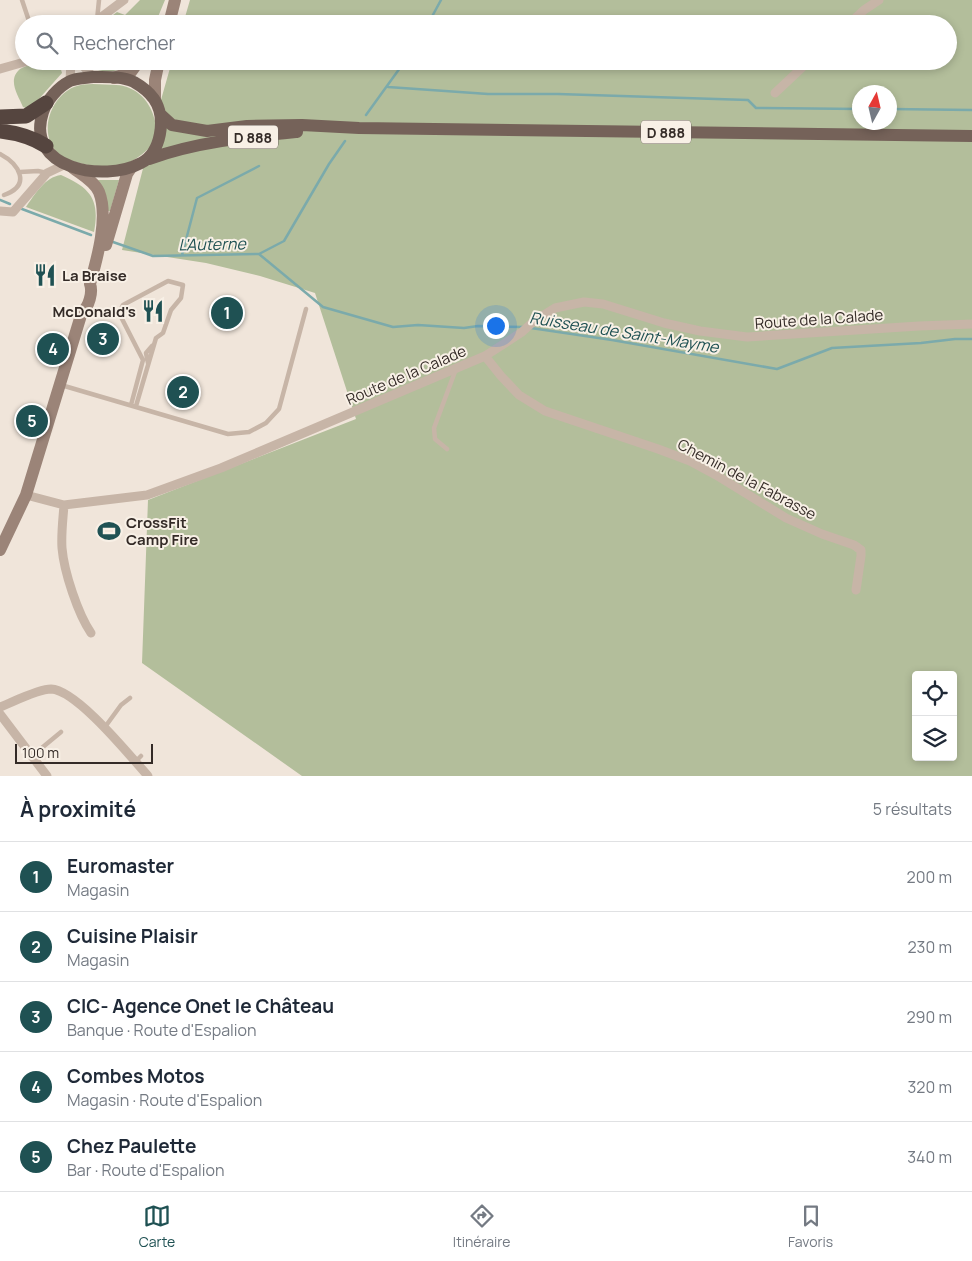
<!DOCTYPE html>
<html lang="fr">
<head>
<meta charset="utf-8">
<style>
  :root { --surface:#fff; --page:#f2f2f3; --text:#1f2937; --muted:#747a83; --line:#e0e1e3; --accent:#1f5153 }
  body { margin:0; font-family:Manrope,sans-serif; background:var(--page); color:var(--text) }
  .controls { position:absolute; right:15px; bottom:15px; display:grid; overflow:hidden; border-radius:5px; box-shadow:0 2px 8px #0003 }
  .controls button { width:45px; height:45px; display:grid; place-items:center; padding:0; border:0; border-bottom:1px solid var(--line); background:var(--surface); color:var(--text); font:25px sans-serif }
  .compass { position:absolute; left:852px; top:85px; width:45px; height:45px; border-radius:50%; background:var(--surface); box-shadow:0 2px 8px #0003; rotate:8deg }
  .scale { position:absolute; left:15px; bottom:12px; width:138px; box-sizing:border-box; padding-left:5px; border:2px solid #342b27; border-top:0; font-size:14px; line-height:18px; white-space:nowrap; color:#342b27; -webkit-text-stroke:4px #f8f0e6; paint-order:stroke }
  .you { position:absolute; left:495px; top:325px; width:18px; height:18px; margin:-12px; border:4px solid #fff; border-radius:50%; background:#1a73e8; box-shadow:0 0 0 8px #1a73e833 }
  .badge { display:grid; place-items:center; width:32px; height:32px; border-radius:50%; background:var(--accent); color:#fff; font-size:16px; font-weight:700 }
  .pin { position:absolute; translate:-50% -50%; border:2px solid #fff; box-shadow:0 1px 5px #0006 }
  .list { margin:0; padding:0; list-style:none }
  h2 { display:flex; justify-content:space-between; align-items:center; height:65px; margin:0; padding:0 20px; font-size:21px }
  h2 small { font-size:16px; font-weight:400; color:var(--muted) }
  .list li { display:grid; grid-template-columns:32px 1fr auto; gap:15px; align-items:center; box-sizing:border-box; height:70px; padding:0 20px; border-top:1px solid var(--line) }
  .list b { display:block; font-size:19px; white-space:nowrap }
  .list p { margin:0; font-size:16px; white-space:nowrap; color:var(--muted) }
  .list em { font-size:16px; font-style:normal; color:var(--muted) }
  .icon { flex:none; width:28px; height:28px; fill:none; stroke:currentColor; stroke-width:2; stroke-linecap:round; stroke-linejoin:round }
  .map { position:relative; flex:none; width:972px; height:776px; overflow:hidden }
  .search { position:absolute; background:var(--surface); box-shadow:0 2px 8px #0003; left:15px; right:15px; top:15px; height:55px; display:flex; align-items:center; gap:12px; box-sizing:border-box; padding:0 18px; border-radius:28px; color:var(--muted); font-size:19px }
  .sheet { height:415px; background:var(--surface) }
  nav { display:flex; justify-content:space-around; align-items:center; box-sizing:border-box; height:70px; border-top:1px solid var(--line); background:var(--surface); font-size:14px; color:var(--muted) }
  nav a { display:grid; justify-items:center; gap:2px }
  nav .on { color:var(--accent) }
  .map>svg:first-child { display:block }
</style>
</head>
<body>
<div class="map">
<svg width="972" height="776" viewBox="0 0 972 776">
  <rect width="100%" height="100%" fill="#f0e5da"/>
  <path fill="#b3be9b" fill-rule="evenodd" d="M 140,0 L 165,0 L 155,24 L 101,24 L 117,12 L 125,15 Z
    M 190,0 L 972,0 L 972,776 L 302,776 L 142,663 L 148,500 L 356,419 L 315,293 L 260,276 L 206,263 L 122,250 L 148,149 C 141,156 132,162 122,165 C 106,169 72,165 59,154 C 37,135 50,97 74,87 C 87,82 103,85 116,85 C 137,86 151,102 155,121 L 172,61 L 948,61 L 948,24 L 183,24 ZM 860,92 L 890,92 L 890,122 L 860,122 ZM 916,675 L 953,675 L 953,757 L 916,757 Z
    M 43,61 L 59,63 L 62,73 L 38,100 L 26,108 L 23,107 C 18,95 7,80 20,69 C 26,65 37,64 43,61 Z
    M 86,61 L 133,61 C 125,71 107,74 95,69 C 92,68 89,64 86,61 Z
    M 61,175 C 91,188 100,200 94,232 L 26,207 C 35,194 45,177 61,175 Z
    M 98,180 L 119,180 L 110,211 L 108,211 Z"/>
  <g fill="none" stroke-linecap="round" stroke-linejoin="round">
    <path stroke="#7baaab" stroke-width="2.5" d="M 428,24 L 441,0
      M 388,87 L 488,94 L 558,94 L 748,100 L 756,108 L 860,109
      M 890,109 L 972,110
      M 366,115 L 405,61
      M 0,200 L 10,204
      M 22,209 L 91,235
      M 113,242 L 153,256 L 259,254 L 284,241 L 329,164 L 345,141
      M 259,254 L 323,307 L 393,327 L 418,325 L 464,328 L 478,326 L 523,327
      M 182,255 L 197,198 L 259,166
      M 531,328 L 612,340 L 777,369 L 832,348 L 921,343 L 955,339 L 972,339"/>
    <path stroke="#c7b5a7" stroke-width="4.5" d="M 22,0 L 30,24
      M 97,20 L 99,0
      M 0,154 C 19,164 32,185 4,195
      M 20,172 L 38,171 L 47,173
      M 148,363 L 146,353 L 152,346
      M 61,385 L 228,434 L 249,432 L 266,423 L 279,409 L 306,309
      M 131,405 L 143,360 L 119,313 L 123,305 L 168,281 L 183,285 L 181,298 L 171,310 L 163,333 L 156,338 L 136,406
      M 447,449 L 435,439 L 434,428 L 456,369
      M 105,727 L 121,705 L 130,698
      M 32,756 L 61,732
      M 135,762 L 141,756"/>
    <path stroke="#c7b5a7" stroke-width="9" d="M 92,24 L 124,0
      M 849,24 L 864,10 L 879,0
      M 79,61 L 93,77
      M 0,69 L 28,61
      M 70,81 L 71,61
      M 775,93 L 809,61
      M 0,211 L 13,212 L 47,173 L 66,164
      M 485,356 L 501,376 L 519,395 L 545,411 L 658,449 L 690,461 L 716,475 L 786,518 L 822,534 L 854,545 L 861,550 L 861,556 L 856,590
      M 26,495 L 64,505 L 147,495 L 221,468 L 485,356 L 522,332 L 534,321 L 555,308 L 584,302 L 603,304 L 664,323 L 700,331 L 747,337 L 919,326 L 972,324
      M 64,505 C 63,519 61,534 62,548 C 64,572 78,614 91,633
      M 0,707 C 13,702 38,689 51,689 C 77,690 130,756 148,776
      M 0,714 L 47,776"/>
    <path stroke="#9b8478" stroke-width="12" d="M 169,24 L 175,0
      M 114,78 L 131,72 L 139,61
      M 155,100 L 155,80 L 159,61
      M 106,245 L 127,174 L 131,168
      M 0,550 L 26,495 L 82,312 C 89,307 93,292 90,284 C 97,259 109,217 99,192 C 94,181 82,175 73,168"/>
    <path stroke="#756259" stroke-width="12" d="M 93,77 C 106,77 122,76 134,82 C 141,86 149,92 154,99 C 167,118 161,153 141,163 C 104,183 24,169 43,112 C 47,100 58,87 70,81 C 76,78 86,78 93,77 Z
      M 160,114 L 172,125 L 207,131 L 247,126 L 302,125 L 359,128 L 972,136
      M 149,159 C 196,142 247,137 297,132"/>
    <path stroke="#55453f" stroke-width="15" d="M 0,117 L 26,116 L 46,103
      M 0,131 C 17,133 32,137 46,146"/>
  </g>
  <defs>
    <symbol id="restaurant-bare" viewBox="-9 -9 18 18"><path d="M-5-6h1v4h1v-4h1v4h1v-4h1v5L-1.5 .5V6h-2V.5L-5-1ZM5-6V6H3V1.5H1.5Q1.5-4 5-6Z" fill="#1f5153" stroke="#f8f0e6" stroke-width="2.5" paint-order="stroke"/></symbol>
    <symbol id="stadium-bare" viewBox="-9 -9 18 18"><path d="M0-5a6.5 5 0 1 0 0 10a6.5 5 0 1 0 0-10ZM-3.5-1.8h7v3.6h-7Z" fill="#1f5153" stroke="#f8f0e6" stroke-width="2.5" paint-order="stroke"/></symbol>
  </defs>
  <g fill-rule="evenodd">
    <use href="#restaurant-bare" x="29" y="259" width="32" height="32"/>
    <use href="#restaurant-bare" x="137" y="295" width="32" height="32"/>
    <use href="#stadium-bare" x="93" y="515" width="32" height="32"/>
  </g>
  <g text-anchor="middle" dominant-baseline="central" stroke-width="4" stroke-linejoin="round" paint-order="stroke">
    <g fill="#f8f0e6" stroke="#6f6660" stroke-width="1">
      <rect x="641" y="120.5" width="50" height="23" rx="4"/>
      <rect x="228" y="125.5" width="50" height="23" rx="4"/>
    </g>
    <g font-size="14" font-weight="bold" fill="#342b27">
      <text x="666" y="132">D 888</text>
      <text x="253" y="137">D 888</text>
    </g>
    <g font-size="15" font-weight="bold" fill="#342b27" stroke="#f8f0e6" text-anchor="start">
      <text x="62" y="275">La Braise</text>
      <text x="136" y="311" text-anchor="end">McDonald's</text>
      <text x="126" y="522">CrossFit<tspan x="126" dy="17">Camp Fire</tspan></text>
    </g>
    <g font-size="15" fill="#342b27" stroke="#f8f0e6">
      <text transform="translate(819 319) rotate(-4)">Route de la Calade</text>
      <text transform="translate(406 375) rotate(-23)">Route de la Calade</text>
      <text transform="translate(747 479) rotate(28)">Chemin de la Fabrasse</text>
    </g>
    <g font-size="16" font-style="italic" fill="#1f5153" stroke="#f8f0e6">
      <text transform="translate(212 244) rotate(-1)">L'Auterne</text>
      <text transform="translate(624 332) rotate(9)">Ruisseau de Saint-Mayme</text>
    </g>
  </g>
</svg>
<div class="controls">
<button><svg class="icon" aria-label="locate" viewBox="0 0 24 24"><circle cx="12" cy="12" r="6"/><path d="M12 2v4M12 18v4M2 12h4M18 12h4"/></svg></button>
<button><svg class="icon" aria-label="layers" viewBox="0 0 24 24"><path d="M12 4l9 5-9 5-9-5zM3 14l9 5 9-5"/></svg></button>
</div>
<svg class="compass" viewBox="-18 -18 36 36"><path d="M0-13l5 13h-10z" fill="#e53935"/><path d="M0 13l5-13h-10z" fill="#747a83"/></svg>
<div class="scale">100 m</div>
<div class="you"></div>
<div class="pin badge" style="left:227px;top:313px">1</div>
<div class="pin badge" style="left:183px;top:392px">2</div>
<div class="pin badge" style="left:103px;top:339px">3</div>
<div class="pin badge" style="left:53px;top:349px">4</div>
<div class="pin badge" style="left:32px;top:421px">5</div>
<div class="search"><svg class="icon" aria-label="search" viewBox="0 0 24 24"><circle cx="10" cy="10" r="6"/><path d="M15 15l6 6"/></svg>Rechercher</div>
</div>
<section class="sheet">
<h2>À proximité<small>5 résultats</small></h2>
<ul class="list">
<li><span class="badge">1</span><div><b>Euromaster</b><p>Magasin</p></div><em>200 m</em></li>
<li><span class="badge">2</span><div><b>Cuisine Plaisir</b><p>Magasin</p></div><em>230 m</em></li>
<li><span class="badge">3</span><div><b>CIC- Agence Onet le Château</b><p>Banque · Route d'Espalion</p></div><em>290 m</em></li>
<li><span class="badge">4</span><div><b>Combes Motos</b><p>Magasin · Route d'Espalion</p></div><em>320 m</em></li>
<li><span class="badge">5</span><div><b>Chez Paulette</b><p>Bar · Route d'Espalion</p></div><em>340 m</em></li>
</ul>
</section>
<nav>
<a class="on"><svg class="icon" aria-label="map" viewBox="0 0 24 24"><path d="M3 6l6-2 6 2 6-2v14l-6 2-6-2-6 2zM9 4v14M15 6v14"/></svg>Carte</a>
<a><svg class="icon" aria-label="directions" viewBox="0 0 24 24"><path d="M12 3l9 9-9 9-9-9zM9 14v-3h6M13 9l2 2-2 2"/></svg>Itinéraire</a>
<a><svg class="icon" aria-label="saved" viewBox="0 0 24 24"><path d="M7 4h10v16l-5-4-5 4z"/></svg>Favoris</a>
</nav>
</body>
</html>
